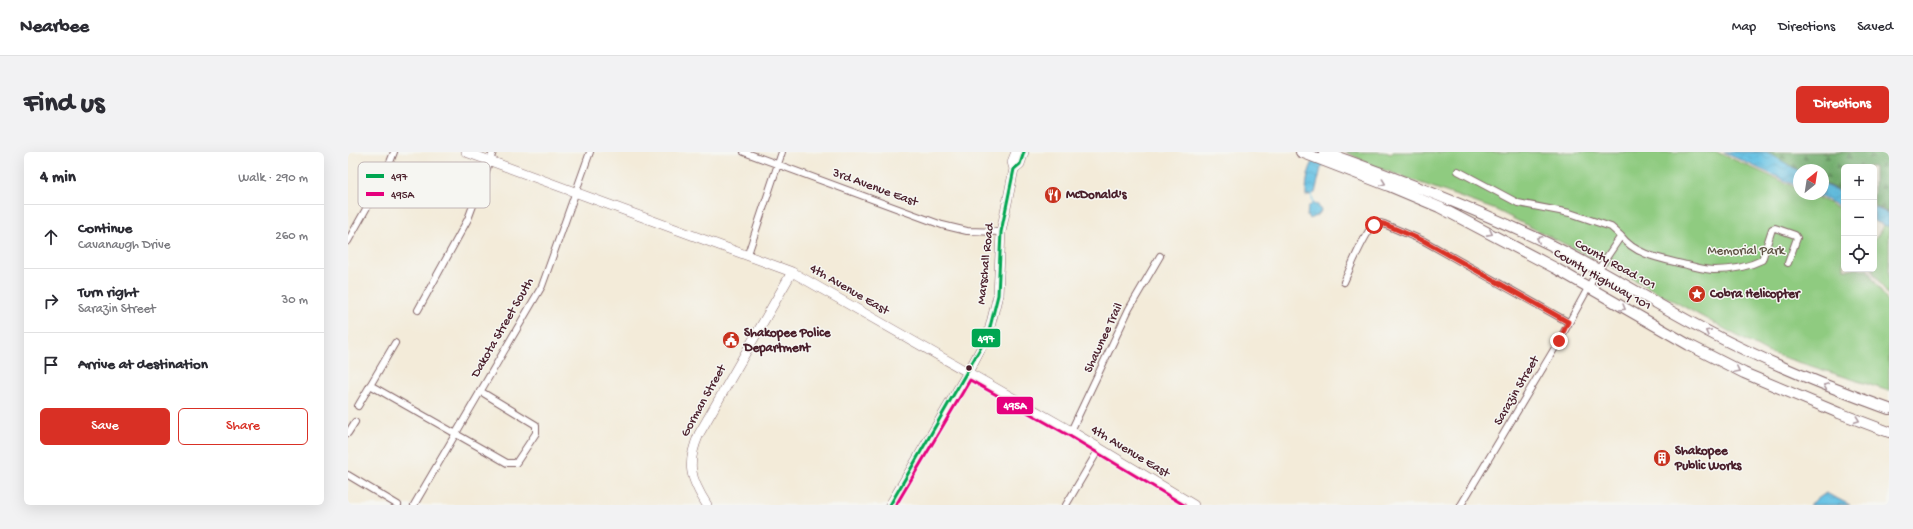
<!DOCTYPE html>
<html lang="en">
<head>
<meta charset="utf-8">
<style>
  :root { --surface:#fff; --page:#f2f2f3; --text:#2b2b33; --muted:#7c7c81; --line:#e1e1e2; --accent:#d93025 }
  body { margin:0; font-family:"Gochi Hand",sans-serif; background:var(--page); color:var(--text) }
  .controls { position:absolute; right:12px; top:12px; display:grid; overflow:hidden; border-radius:6px; box-shadow:0 4px 16px #0002 }
  .controls button { width:36px; height:36px; display:grid; place-items:center; padding:0; border:0; border-bottom:1px solid var(--line); background:var(--surface); color:var(--text); font:20px sans-serif }
  .compass { position:absolute; left:1445px; top:12px; width:36px; height:36px; border-radius:50%; background:var(--surface); box-shadow:0 4px 16px #0002; rotate:30deg }
  .stop { position:absolute; width:12px; height:12px; margin:-9px; border:3px solid #d93025; border-radius:50%; background:#fff }
  .stop.end { background:#d93025; border-color:#fff; box-shadow:0 1px 4px #0008 }
  .list { margin:0; padding:0; list-style:none }
  h2 { display:flex; justify-content:space-between; align-items:center; height:52px; margin:0; padding:0 16px; font-size:17px }
  h2 small { font-size:13px; font-weight:400; color:var(--muted) }
  .list li { display:grid; grid-template-columns:26px 1fr auto; gap:12px; align-items:center; box-sizing:border-box; height:64px; padding:0 16px; border-top:1px solid var(--line) }
  .list b { display:block; font-size:15px; white-space:nowrap }
  .list p { margin:0; font-size:13px; white-space:nowrap; color:var(--muted) }
  .list em { font-size:13px; font-style:normal; color:var(--muted) }
  .actions { display:flex; gap:8px; padding:12px 16px }
  .actions a { flex:1; padding:9px 0; border:1px solid var(--accent); border-radius:6px; text-align:center; font-size:14px; color:var(--accent) }
  .actions .main { background:var(--accent); color:#fff }
  .icon { flex:none; width:22px; height:22px; fill:none; stroke:currentColor; stroke-width:2; stroke-linecap:round; stroke-linejoin:round }
  .map { position:relative; flex:none; width:1541px; height:353px; overflow:hidden; border-radius:6px }
  header { display:flex; align-items:center; gap:24px; box-sizing:border-box; height:56px; padding:0 20px; background:var(--surface); border-bottom:1px solid var(--line) }
  header strong { font-size:19px }
  nav { display:flex; gap:22px; margin-inline-start:auto; font-size:14px }
  .intro { display:flex; align-items:center; justify-content:space-between; box-sizing:border-box; height:96px; padding:0 24px }
  h1 { margin:0; font-size:28px }
  .button { padding:10px 18px; border-radius:6px; background:var(--accent); color:#fff; font-size:14px; font-weight:700 }
  main { display:flex; gap:24px; padding:0 24px }
  aside { flex:1; background:var(--surface); border-radius:6px; box-shadow:0 4px 16px #0002 }
  .map>svg:first-child { display:block }
</style>
</head>
<body>
<header>
<strong>Nearbee</strong>
<nav><a>Map</a><a>Directions</a><a>Saved</a></nav>
</header>
<div class="intro"><h1>Find us</h1><a class="button">Directions</a></div>
<main>
<aside>
<h2>4 min<small>Walk · 290 m</small></h2>
<ul class="list">
<li><svg class="icon" aria-label="ahead" viewBox="0 0 24 24"><path d="M12 20V5M6 11l6-6 6 6"/></svg><div><b>Continue</b><p>Cavanaugh Drive</p></div><em>260 m</em></li>
<li><svg class="icon" aria-label="right" viewBox="0 0 24 24"><path d="M7 20v-9h11M14 6l5 5-5 5"/></svg><div><b>Turn right</b><p>Sarazin Street</p></div><em>30 m</em></li>
<li><svg class="icon" aria-label="arrive" viewBox="0 0 24 24"><path d="M6 21V4h12l-3 4 3 4H6"/></svg><div><b>Arrive at destination</b></div></li>
</ul>
<div class="actions"><a class="main">Save</a><a>Share</a></div>
</aside>
<div class="map">
<svg width="1541" height="353" viewBox="0 0 1541 353">
  <defs>
    <pattern id="forest-firs" width="22" height="20" patternUnits="userSpaceOnUse"><rect width="22" height="20" fill="#73af6e"/><path d="M5 1l3.5 6h-7zM16 11l3.5 6h-7z" fill="#608e5b"/></pattern>
    <pattern id="water-waves" width="16" height="10" patternUnits="userSpaceOnUse"><rect width="16" height="10" fill="#66c2e4"/><path d="M0 5q4-4 8 0t8 0" fill="none" stroke="#5aa6c4"/></pattern>
  </defs>
  <rect width="100%" height="100%" fill="#f6f6f2"/>
  <filter id="ink" filterUnits="userSpaceOnUse"><feTurbulence type="fractalNoise" baseFrequency=".025" numOctaves="2"/><feDisplacementMap in="SourceGraphic" scale="8" xChannelSelector="R" yChannelSelector="G"/><feConvolveMatrix kernelMatrix="1 2 1 2 8 2 1 2 1" color-interpolation-filters="sRGB"/></filter>
  <filter id="wash" filterUnits="userSpaceOnUse"><feTurbulence type="fractalNoise" baseFrequency=".012" numOctaves="4" result="noise"/><feDisplacementMap in="SourceGraphic" scale="16" xChannelSelector="R" yChannelSelector="G"/><feGaussianBlur stdDeviation="0.9" result="paint"/><feColorMatrix in="noise" values="0 0 0 0 0 0 0 0 0 0 0 0 0 0 0 0 0 1.4 0 .05"/><feComposite in="paint" operator="in"/></filter>
  <g filter="url(#wash)">
    <rect width="100%" height="100%" fill="#f3ebd9"/>
    <path fill="#8fcb80" stroke="#6c7556" d="M 998,0 L 1037,0 L 1043,2 L 1045,0 L 1369,0 L 1451,37 L 1451,42 L 1461,42 L 1496,58 L 1496,117 L 1519,117 L 1541,152 L 1541,239 L 1419,200 L 1265,116 L 1148,58 L 1028,15 Z
      M 1541,65 L 1541,145 L 1523,117 L 1526,117 L 1526,89 Z"/>
    <path fill="url(#forest-firs)" stroke="#5e674c" d="M 1406,0 L 1541,0 L 1541,61 L 1526,54 L 1526,15 L 1496,15 L 1496,41 L 1475,31 L 1475,18 L 1451,18 L 1451,20 Z"/>
    <path fill="url(#water-waves)" stroke="#587088" d="M 971,0 L 984,0 L 973,16 L 967,41 L 958,44 C 958,26 961,14 971,0 Z
      M 1375,0 L 1419,0 L 1451,19 L 1451,35 Z
      M 1475,32 L 1496,41 L 1496,56 L 1466,42 L 1475,42 Z
      M 964,51 L 970,53 L 973,59 L 970,63 L 961,67 L 959,65 L 960,55 Z
      M 1526,55 L 1541,62 L 1541,75 L 1526,69 Z
      M 1478,341 L 1502,353 L 1461,353 Z"/>
    <g fill="none" stroke-linecap="round" stroke-linejoin="round">
      <path stroke="#66c2e4" stroke-width="1.5" d="M 964,41 L 965,53"/>
    </g>
  </g>
  <g filter="url(#ink)">
    <g fill="none" stroke-linecap="round" stroke-linejoin="round">
      <defs>
        <path id="street" d="M 396,0 L 594,73 L 619,79 L 653,80
          M 1110,19 L 1170,51 L 1222,61 L 1263,75 L 1273,84 L 1250,118 L 1211,189 L 1113,353
          M 1273,84 C 1288,104 1316,107 1339,113 C 1348,115 1357,118 1366,118 C 1381,118 1400,115 1414,108 L 1424,77 L 1427,76 L 1447,83 L 1449,86 L 1440,111
          M 0,89 L 37,23 L 46,0
          M 400,102 L 434,0
          M 996,130 C 1002,117 1017,79 1027,72 C 1031,70 1033,71 1036,72 L 1076,89 L 1220,170
          M 70,158 L 120,67 L 145,0
          M 22,233 L 159,311 L 168,311 L 188,281 L 188,273 L 132,239
          M 10,254 L 47,191
          M 723,279 L 781,157 L 812,104
          M 0,281 L 7,270
          M 0,323 L 50,353
          M 66,353 L 194,134 L 242,0
          M 718,353 L 751,297"/>
        <path id="secondary" d="M 118,0 L 444,120 L 723,279 L 846,353
          M 666,17 L 672,12 L 676,0
          M 359,353 C 342,326 338,312 351,282 L 444,120
          M 542,353 L 624,213 L 640,183 L 650,143 L 653,80 L 666,17 L 664,10 L 668,0"/>
        <path id="primary" d="M 953,0 L 1041,34 L 1091,55 L 1207,116 L 1341,193 L 1396,221 L 1491,261 L 1541,280
          M 976,0 C 1051,27 1126,56 1199,91 C 1255,118 1307,152 1363,181 C 1420,211 1480,235 1541,257"/>
      </defs>
      <use href="#street" stroke="#856668" stroke-width="8"/>
      <use href="#secondary" stroke="#856668" stroke-width="10"/>
      <use href="#primary" stroke="#856668" stroke-width="12"/>
      <use href="#street" stroke="#fff" stroke-width="6"/>
      <use href="#secondary" stroke="#fff" stroke-width="9"/>
      <use href="#primary" stroke="#fff" stroke-width="10"/>
      <defs>
        <path id="bus-1" d="M 542,353 L 640,183 L 650,143 L 653,80 L 666,17 L 672,12 L 676,0"/>
        <path id="bus-2" d="M 548,353 L 622,228 L 720,283 L 836,353"/>
      </defs>
      <use href="#bus-1" stroke="#f6f6f2" stroke-width="6"/>
      <use href="#bus-2" stroke="#f6f6f2" stroke-width="6"/>
      <use href="#bus-1" stroke="#00a651" stroke-width="3"/>
      <use href="#bus-2" stroke="#e5007d" stroke-width="3"/>
    </g>
    <defs><path id="oneway-chevron" d="M-2-3.5L2.5 0L-2 3.5" fill="none" stroke-width="1.6" stroke-linecap="round" stroke-linejoin="round"/></defs>
    <g stroke="#ae9aa0">
      <use href="#oneway-chevron" transform="translate(1035 31) rotate(20)"/>
      <use href="#oneway-chevron" transform="translate(1142 81) rotate(28)"/>
      <use href="#oneway-chevron" transform="translate(1191 87) rotate(-155)"/>
      <use href="#oneway-chevron" transform="translate(1275 156) rotate(30)"/>
      <use href="#oneway-chevron" transform="translate(1360 180) rotate(-152)"/>
      <use href="#oneway-chevron" transform="translate(1389 218) rotate(27)"/>
      <use href="#oneway-chevron" transform="translate(1478 234) rotate(-158)"/>
      <use href="#oneway-chevron" transform="translate(1509 268) rotate(20)"/>
    </g>
  </g>
  <g fill="none" stroke-linecap="round" stroke-linejoin="round" filter="url(#ink)">
    <path stroke="#d93025" stroke-width="5" d="M 1026,73 L 1030,71 L 1036,72 L 1076,89 L 1220,170 L 1211,189"/>
  </g>
  <defs>
    <symbol id="restaurant-disc" viewBox="-11 -11 22 22"><circle r="9.5" fill="#c8321e" stroke="#f6f6f2"/><path d="M-5-6h1v4h1v-4h1v4h1v-4h1v5L-1.5 .5V6h-2V.5L-5-1ZM5-6V6H3V1.5H1.5Q1.5-4 5-6Z" fill="#fff"/></symbol>
    <symbol id="sight-disc" viewBox="-11 -11 22 22"><circle r="9.5" fill="#c8321e" stroke="#f6f6f2"/><path d="M0-6L1.8-2.2L6-1.7L2.9 1.2L3.7 5.4L0 3.3L-3.7 5.4L-2.9 1.2L-6-1.7L-1.8-2.2Z" fill="#fff"/></symbol>
    <symbol id="civic-disc" viewBox="-11 -11 22 22"><circle r="9.5" fill="#c8321e" stroke="#f6f6f2"/><path d="M-.6-6.5H3V-4.5H.6V-3L4-1V1h2V6H-6V1h2V-1L-.6-3ZM-1.2 2.5V6h2.4V2.5Z" fill="#fff"/></symbol>
    <symbol id="building-disc" viewBox="-11 -11 22 22"><circle r="9.5" fill="#c8321e" stroke="#f6f6f2"/><path d="M-4-6H4V6H1V3H-1V6H-4ZM-2.5-4.3h1.7v1.8h-1.7ZM.8-4.3h1.7v1.8H.8ZM-2.5-1h1.7V.8h-1.7ZM.8-1h1.7V.8H.8Z" fill="#fff"/></symbol>
  </defs>
  <g fill-rule="evenodd">
    <use href="#restaurant-disc" x="695" y="33" width="20" height="20"/>
    <use href="#sight-disc" x="1339" y="132" width="20" height="20"/>
    <use href="#civic-disc" x="373" y="178" width="20" height="20"/>
    <use href="#building-disc" x="1304" y="296" width="20" height="20"/>
  </g>
  <circle fill="#4a1f2b" stroke="#f6f6f2" stroke-width="1.5" cx="621" cy="216" r="3.5"/>
  <g text-anchor="middle" dominant-baseline="central" stroke-width="3" stroke-linejoin="round" paint-order="stroke">
    <g font-size="13" fill="#4a1f2b" stroke="#f6f6f2">
      <text transform="translate(527 36) rotate(20)">3rd Avenue East</text>
      <text transform="translate(638 112) rotate(-84)">Marschall Road</text>
      <text transform="translate(1267 113) rotate(29)">County Road 101</text>
      <text transform="translate(1254 128) rotate(30)">County Highway 101</text>
      <text transform="translate(501 138) rotate(30)">4th Avenue East</text>
      <text transform="translate(155 176) rotate(-60)">Dakota Street South</text>
      <text transform="translate(756 186) rotate(-65)">Shawnee Trail</text>
      <text transform="translate(1169 239) rotate(-60)">Sarazin Street</text>
      <text transform="translate(356 249) rotate(-61)">Gorman Street</text>
      <text transform="translate(782 300) rotate(31)">4th Avenue East</text>
    </g>
    <g font-size="13" font-weight="bold" fill="#4a1f2b" stroke="#f6f6f2" text-anchor="start">
      <text x="718" y="43">McDonald's</text>
      <text x="1362" y="142">Cobra Helicopter</text>
      <text x="396" y="181">Shakopee Police<tspan x="396" dy="15">Department</tspan></text>
      <text x="1327" y="299">Shakopee<tspan x="1327" dy="15">Public Works</tspan></text>
    </g>
    <g font-size="13" fill="#5f5344" stroke="#f6f6f2">
      <text x="1398" y="99">Memorial Park</text>
    </g>
  </g>
  <rect x="10" y="10" width="132" height="46" rx="6" fill="#f6f6f2" stroke="#c2b6b6" stroke-width="1"/>
  <rect x="18" y="22" width="18" height="4" fill="#00a651"/>
  <rect x="18" y="40" width="18" height="4" fill="#e5007d"/>
  <g font-size="11" fill="#4a1f2b">
    <text x="43" y="28">497</text>
    <text x="43" y="46">495A</text>
  </g>
  <g stroke="#f6f6f2" stroke-width="1.5">
    <rect x="623" y="176" width="30" height="20" rx="4" fill="#00a651"/>
    <rect x="648" y="244" width="38" height="19" rx="4" fill="#e5007d"/>
  </g>
  <g font-size="11" text-anchor="middle" font-weight="bold" fill="#fff">
    <text x="638" y="190">497</text>
    <text x="667" y="257">495A</text>
  </g>
</svg>
<div class="controls">
<button>+</button>
<button>−</button>
<button><svg class="icon" aria-label="locate" viewBox="0 0 24 24"><circle cx="12" cy="12" r="6"/><path d="M12 2v4M12 18v4M2 12h4M18 12h4"/></svg></button>
</div>
<svg class="compass" viewBox="-18 -18 36 36"><path d="M0-13l5 13h-10z" fill="#e53935"/><path d="M0 13l5-13h-10z" fill="#7c7c81"/></svg>
<div class="stop" style="left:1026px;top:73px"></div>
<div class="stop end" style="left:1211px;top:189px"></div>
</div>
</main>
</body>
</html>
